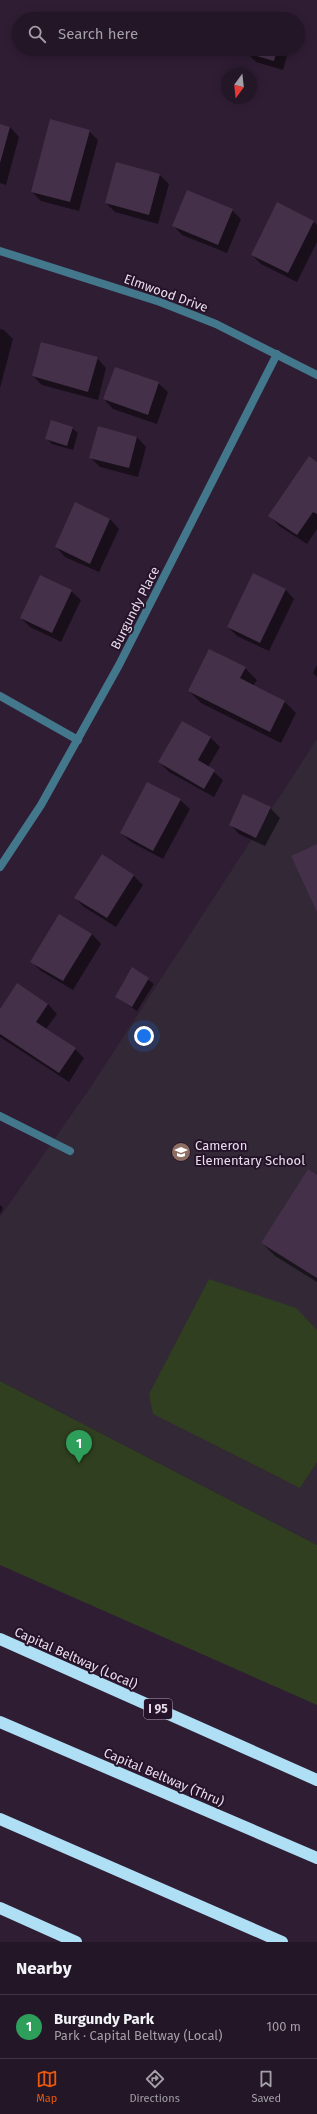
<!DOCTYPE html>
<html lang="en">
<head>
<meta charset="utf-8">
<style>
  :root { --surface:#231627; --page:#2f2333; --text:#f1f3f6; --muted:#a39fa7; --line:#403544; --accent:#ea580c }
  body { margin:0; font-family:"Fira Sans",sans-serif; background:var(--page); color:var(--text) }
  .compass { position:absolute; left:221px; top:68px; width:36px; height:36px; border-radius:50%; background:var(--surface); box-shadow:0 2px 10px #0003; rotate:195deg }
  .you { position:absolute; left:144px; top:1036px; width:14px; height:14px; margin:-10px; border:3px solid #fff; border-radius:50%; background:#1a73e8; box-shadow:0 0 0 6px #1a73e833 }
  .badge { display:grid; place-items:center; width:26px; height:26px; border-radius:50%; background:var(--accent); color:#fff; font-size:13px; font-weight:700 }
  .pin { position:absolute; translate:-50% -33px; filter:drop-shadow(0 1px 2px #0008) }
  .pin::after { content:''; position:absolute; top:21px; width:14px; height:12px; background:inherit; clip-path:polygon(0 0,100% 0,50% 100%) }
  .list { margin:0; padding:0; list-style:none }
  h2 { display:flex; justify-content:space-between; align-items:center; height:52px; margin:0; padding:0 16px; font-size:17px }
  h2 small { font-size:13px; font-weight:400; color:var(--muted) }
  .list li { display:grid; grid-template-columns:26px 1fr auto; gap:12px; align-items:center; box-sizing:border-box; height:64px; padding:0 16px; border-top:1px solid var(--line) }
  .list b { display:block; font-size:15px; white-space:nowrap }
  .list p { margin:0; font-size:13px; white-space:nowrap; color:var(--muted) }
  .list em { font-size:13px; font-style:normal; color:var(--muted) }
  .icon { flex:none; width:22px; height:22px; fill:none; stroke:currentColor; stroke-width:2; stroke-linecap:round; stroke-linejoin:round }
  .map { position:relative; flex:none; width:317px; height:1942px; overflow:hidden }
  .search { position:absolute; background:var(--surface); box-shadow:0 2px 10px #0003; left:12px; right:12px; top:12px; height:44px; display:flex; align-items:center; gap:10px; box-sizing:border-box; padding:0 14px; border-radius:22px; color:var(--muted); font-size:15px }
  .sheet { height:116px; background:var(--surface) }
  nav { display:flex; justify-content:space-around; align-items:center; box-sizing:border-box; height:56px; border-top:1px solid var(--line); background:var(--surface); font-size:11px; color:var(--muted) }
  nav a { display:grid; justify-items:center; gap:2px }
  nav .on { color:var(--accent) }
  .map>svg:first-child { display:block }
</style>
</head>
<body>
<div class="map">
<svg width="317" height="1942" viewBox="0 0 317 1942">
  <rect width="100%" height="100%" fill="#2f1d34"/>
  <path fill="#322836" d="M 317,739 L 317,1545 L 0,1381 L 0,1217 L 90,1088 Z"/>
  <path fill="#2f3f1f" d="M 209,1279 L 296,1308 L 317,1330 L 317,1462 L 300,1488 L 153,1414 L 149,1394 Z
    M 0,1381 L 317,1545 L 317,1705 L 0,1565 Z"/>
  <path fill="#0007" d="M 248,49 L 289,49 L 283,70 L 256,62 L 247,53 Z
    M 0,125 L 10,127 L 19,137 L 6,185 L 0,183 Z
    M 89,131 L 98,140 L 79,211 L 41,201 L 32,192 Z
    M 160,175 L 169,184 L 158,224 L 115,212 L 106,203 Z
    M 232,210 L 241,219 L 227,253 L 182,235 L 173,225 Z
    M 313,221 L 317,225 L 317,242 L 297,282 L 261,264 L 252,255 Z
    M 0,329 L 4,330 L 13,339 L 0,388 Z
    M 97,358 L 106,368 L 98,400 L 42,385 L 33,376 Z
    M 158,383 L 168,392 L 157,424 L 113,409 L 104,399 Z
    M 72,428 L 78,433 L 73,450 L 52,444 L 47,439 Z
    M 137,437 L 146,447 L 138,477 L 100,467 L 90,457 Z
    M 317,463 L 317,529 L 307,544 L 279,526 L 270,516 Z
    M 110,519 L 119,529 L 99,572 L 65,557 L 56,547 Z
    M 285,589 L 294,599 L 269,651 L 237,636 L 228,627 Z
    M 71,591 L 81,600 L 61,642 L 30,627 L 21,618 Z
    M 317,665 L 317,677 L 313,673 Z
    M 245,668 L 257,680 L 253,686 L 285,702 L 296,713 L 281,743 L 201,703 L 189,691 Z
    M 182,722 L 211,738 L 220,747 L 208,767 L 223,780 L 214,797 L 169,772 L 159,762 Z
    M 244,795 L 270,808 L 280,818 L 265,846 L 239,834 L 230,824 Z
    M 180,800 L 190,809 L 163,859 L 131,842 L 121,833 Z
    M 102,855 L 134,876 L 143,885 L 116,927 L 84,907 L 75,898 Z
    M 92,934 L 101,944 L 73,990 L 41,971 L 31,961 Z
    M 133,969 L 154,984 L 137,1011 L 116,997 Z
    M 17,984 L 48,1004 L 57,1014 L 46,1029 L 75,1049 L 84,1058 L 69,1082 L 0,1037 L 0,1011 Z
    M 317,1176 L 317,1282 L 275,1256 L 262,1243 Z
    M 0,1205 L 3,1208 L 0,1214 Z"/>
  <path fill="#443049" d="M 247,49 L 277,49 L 274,61 L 246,53 Z
    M 50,119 L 90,130 L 70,202 L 31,192 Z
    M 0,124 L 10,127 L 0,163 Z
    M 116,162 L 160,174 L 149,215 L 105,203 Z
    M 187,190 L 233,209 L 218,245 L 172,226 Z
    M 277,202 L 314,221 L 288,273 L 251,255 Z
    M 41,342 L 98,357 L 88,392 L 32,376 Z
    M 115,367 L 159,382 L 148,415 L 103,399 Z
    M 51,420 L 73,427 L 67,446 L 45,439 Z
    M 98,426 L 137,437 L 129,468 L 89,458 Z
    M 309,456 L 317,462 L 317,514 L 313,512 L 297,535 L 268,516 Z
    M 75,502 L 110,519 L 90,564 L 55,547 Z
    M 253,573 L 286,589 L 260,643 L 227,627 Z
    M 40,575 L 72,590 L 52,633 L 20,618 Z
    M 209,649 L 246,667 L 240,678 L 285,701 L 270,732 L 188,691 Z
    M 182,721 L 211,737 L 198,760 L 215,770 L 204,789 L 158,762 Z
    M 147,782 L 181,799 L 153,851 L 120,833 Z
    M 243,794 L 271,807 L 256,838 L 229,825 Z
    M 317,844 L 317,912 L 291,856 Z
    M 102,854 L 134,875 L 107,918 L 74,898 Z
    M 59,914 L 92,934 L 63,981 L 30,962 Z
    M 132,967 L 149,978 L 132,1007 L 115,997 Z
    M 17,983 L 48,1004 L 36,1022 L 76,1048 L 59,1073 L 0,1034 L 0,1009 Z
    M 308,1169 L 317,1175 L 317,1278 L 261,1243 Z"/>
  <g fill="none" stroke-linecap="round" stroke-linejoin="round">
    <path stroke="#42778c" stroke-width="8" d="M 0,696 L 78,740
      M 0,867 L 41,805 L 119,665 L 277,354
      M 0,1116 L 70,1151"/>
    <path stroke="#42778c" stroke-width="8" d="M 0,251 L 160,302 L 216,324 L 317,375"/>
    <path stroke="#afdff5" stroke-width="12" d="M 0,1639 L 317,1780
      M 0,1722 L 317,1858
      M 0,1819 L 282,1942
      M 0,1908 L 76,1942"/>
  </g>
  <defs>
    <symbol id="school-disc" viewBox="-11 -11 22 22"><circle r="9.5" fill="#8d6e63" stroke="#25132a"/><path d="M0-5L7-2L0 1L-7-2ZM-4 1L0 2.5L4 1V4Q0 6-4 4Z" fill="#fff"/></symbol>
  </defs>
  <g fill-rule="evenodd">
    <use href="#school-disc" x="170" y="1141" width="22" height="22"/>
  </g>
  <g text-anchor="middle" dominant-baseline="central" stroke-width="4" stroke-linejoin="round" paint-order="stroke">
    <rect fill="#25132a" stroke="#aea0b1" stroke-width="1" x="144" y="1699" width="28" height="20" rx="3"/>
    <g font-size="12" font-weight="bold" fill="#e8dceb">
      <text x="158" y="1709">I 95</text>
    </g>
    <g font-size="13" fill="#e8dceb" stroke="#25132a">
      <text transform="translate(166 293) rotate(20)">Elmwood Drive</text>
      <text transform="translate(135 608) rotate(-63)">Burgundy Place</text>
      <text transform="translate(76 1658) rotate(24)">Capital Beltway (Local)</text>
      <text transform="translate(164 1777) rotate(23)">Capital Beltway (Thru)</text>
    </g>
    <g font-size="13" fill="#e8dceb" stroke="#25132a" text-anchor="start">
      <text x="195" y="1145">Cameron<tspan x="195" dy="15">Elementary School</tspan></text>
    </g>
  </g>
</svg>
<svg class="compass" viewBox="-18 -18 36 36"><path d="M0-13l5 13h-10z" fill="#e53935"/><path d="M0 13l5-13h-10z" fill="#a39fa7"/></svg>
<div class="you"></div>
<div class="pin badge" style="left:79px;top:1463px;background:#2e9e5b">1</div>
<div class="search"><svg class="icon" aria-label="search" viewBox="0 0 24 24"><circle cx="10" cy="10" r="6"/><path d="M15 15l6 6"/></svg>Search here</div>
</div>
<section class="sheet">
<h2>Nearby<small></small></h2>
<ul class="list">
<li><span class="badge" style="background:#2e9e5b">1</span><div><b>Burgundy Park</b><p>Park · Capital Beltway (Local)</p></div><em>100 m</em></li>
</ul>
</section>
<nav>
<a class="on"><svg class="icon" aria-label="map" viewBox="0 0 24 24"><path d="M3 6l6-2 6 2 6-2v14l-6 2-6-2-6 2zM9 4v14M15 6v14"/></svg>Map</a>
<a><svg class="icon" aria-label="directions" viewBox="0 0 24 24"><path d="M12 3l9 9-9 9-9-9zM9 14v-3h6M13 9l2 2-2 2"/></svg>Directions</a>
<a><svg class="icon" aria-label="saved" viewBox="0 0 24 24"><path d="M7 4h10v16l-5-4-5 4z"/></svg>Saved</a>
</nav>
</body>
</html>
